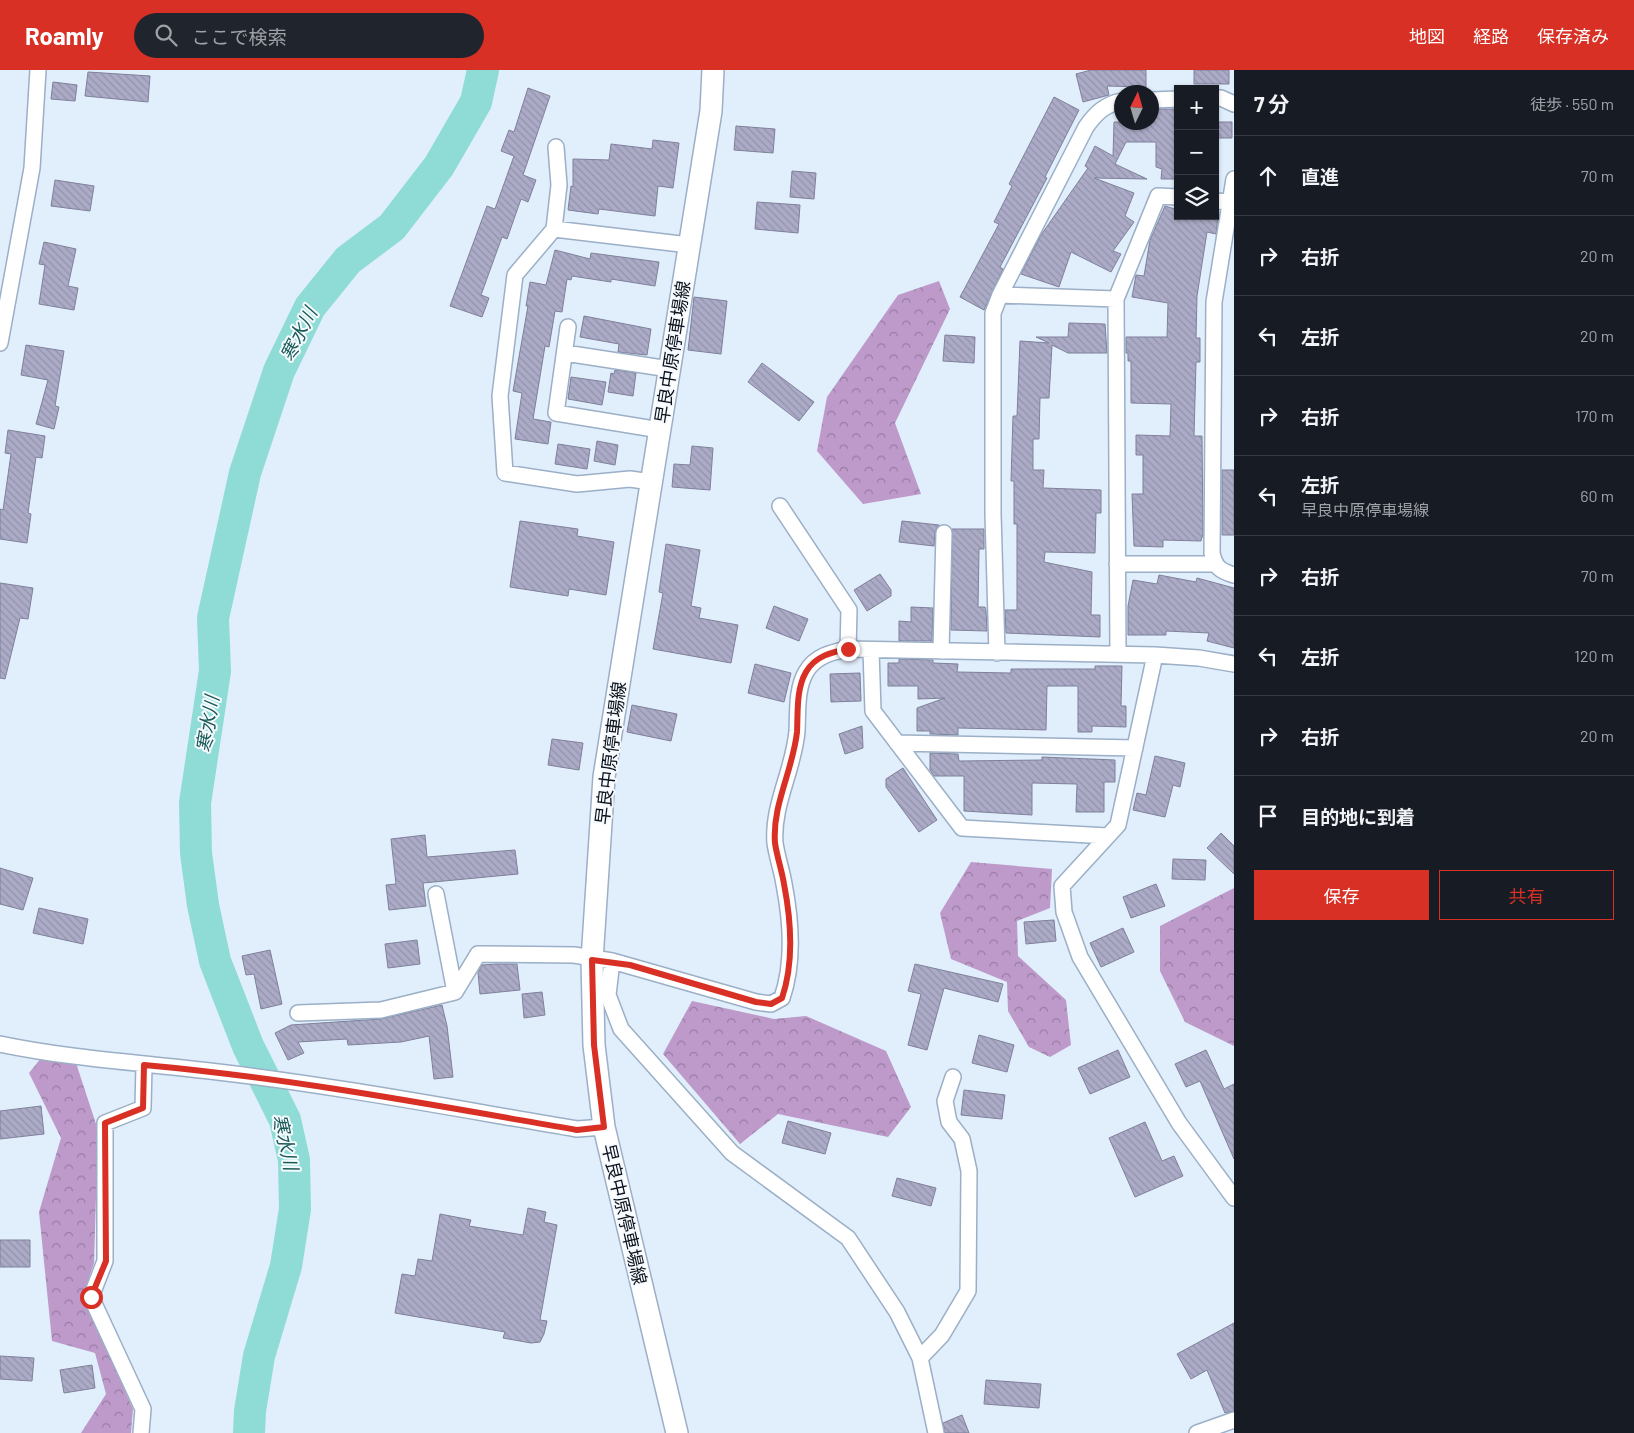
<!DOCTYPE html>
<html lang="ja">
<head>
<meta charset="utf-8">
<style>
  :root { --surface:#171b24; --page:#20242c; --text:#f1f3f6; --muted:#9ea1a6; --line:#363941; --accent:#d93025 }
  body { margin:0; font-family:Barlow,"Noto Sans JP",sans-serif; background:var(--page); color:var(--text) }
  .controls { position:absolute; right:15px; top:15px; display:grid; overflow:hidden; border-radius:0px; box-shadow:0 1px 4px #0004 }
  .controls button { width:45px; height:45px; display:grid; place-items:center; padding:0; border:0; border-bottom:1px solid var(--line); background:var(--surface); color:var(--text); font:25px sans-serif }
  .compass { position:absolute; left:1114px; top:15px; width:45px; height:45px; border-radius:50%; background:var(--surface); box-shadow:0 1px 4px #0004; rotate:5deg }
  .stop { position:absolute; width:15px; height:15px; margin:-11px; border:4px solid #d93025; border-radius:50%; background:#fff }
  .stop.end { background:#d93025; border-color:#fff; box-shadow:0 1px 5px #0008 }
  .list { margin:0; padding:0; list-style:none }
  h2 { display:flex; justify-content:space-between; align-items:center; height:65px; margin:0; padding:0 20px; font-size:21px }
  h2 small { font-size:16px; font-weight:400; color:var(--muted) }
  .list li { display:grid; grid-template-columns:32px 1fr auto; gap:15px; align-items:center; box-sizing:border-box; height:80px; padding:0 20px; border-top:1px solid var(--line) }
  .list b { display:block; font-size:19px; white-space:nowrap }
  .list p { margin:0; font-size:16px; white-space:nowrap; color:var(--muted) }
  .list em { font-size:16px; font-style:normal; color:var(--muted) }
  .actions { display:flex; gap:10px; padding:15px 20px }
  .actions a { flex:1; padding:11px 0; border:1px solid var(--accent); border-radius:0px; text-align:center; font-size:18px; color:var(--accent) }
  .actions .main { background:var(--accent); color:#fff }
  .icon { flex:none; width:28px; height:28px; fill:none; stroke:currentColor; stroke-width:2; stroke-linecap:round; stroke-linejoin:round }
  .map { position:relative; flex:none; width:1234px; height:1363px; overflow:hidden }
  header { display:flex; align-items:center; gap:30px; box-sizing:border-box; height:70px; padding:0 25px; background:var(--accent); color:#fff }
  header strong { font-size:24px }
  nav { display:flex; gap:28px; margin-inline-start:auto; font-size:18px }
  .search { width:350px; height:45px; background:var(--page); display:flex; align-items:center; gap:12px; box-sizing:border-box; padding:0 18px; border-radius:28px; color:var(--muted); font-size:19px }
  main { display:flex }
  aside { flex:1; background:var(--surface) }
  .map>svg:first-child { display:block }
</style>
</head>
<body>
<header>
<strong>Roamly</strong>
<div class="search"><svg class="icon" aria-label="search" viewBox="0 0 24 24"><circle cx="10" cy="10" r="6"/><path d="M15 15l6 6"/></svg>ここで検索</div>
<nav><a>地図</a><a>経路</a><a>保存済み</a></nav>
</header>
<main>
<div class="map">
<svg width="1234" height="1363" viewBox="0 0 1234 1363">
  <defs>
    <pattern id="forest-crowns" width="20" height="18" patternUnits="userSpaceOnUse" patternTransform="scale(1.25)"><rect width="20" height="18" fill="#bd9aca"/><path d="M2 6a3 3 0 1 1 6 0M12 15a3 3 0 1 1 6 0" fill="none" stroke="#987ca3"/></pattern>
    <pattern id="building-back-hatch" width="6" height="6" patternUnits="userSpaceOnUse" patternTransform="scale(1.25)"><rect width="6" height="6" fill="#ababc7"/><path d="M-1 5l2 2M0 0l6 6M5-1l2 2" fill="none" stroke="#9292aa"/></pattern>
  </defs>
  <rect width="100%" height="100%" fill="#e1eefc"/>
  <path fill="url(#forest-crowns)" d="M 939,211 L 950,239 L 895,353 L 921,424 L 863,434 L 817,381 L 827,327 L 898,225 Z
    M 971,792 L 1052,799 L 1050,838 L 1017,851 L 1018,886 L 1066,930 L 1071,975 L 1050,987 L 1029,977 L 1008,941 L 1007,912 L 951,889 L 940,843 Z
    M 1234,818 L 1234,976 L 1185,952 L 1160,901 L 1160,856 Z
    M 692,931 L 774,949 L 806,946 L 886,981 L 911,1037 L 888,1067 L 778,1044 L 740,1074 L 663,984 Z
    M 41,988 L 76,993 L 98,1060 L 94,1193 L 83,1226 L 133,1339 L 131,1363 L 81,1363 L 106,1324 L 95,1283 L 52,1271 L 39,1142 L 61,1068 L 29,1003 Z"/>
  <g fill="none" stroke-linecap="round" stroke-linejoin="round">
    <path stroke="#8edcd5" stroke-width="32" d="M 249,1363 L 250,1341 L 259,1286 L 286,1196 L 295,1139 L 294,1090 L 285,1050 L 248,976 L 215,891 L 203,835 L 196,783 L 195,733 L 215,601 L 213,548 L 245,403 L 279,301 L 310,237 L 348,190 L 392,157 L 439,96 L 476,32 L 483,0"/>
  </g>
  <path fill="url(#building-back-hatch)" stroke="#7f809a" d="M 1091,0 L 1146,0 L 1146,17 L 1107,16 L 1109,25 L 1083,32 L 1076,4 Z
    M 1194,0 L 1229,0 L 1229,14 L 1194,14 Z
    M 88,2 L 150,6 L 148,32 L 85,26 Z
    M 53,12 L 77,15 L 75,31 L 51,29 Z
    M 528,18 L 550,26 L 523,105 L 536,110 L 528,132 L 521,129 L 507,169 L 502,167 L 481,225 L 489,228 L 482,247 L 450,236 L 487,136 L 495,139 L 514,86 L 501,81 L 509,60 L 514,62 Z
    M 1054,27 L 1079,40 L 1045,107 L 1047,108 L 1000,197 L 1003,199 L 984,240 L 960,227 L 999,154 L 994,152 L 1012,116 L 1009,114 Z
    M 1152,39 L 1176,39 L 1175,91 L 1178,91 L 1178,109 L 1161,109 L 1162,99 L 1156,97 L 1156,72 L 1126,72 L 1115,94 L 1147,109 L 1094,108 L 1134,123 L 1125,146 L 1134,152 L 1113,181 L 1121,184 L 1111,202 L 1071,182 L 1059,217 L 1021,204 L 1041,165 L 1088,98 L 1085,96 L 1095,76 L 1113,86 L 1114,52 L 1152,52 Z
    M 1215,52 L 1232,52 L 1232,68 L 1215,68 Z
    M 736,56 L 775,59 L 773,83 L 734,80 Z
    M 653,70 L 679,73 L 673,118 L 658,116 L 655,146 L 599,139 L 598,144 L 568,140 L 571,116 L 573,117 L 573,89 L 609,90 L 611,74 L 652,79 Z
    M 792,101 L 816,103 L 814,129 L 790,127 Z
    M 55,110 L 94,116 L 90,141 L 51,136 Z
    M 757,132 L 800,135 L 798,163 L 755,159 Z
    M 1165,136 L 1178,140 L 1178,146 L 1218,146 L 1216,164 L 1207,162 L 1197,226 L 1196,268 L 1200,268 L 1200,292 L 1196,292 L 1194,366 L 1202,366 L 1203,464 L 1201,471 L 1163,470 L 1163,477 L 1134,476 L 1132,424 L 1143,424 L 1143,385 L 1136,385 L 1136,365 L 1170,366 L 1171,334 L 1131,333 L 1131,291 L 1128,291 L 1128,283 L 1126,283 L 1126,267 L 1167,267 L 1168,233 L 1132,227 L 1136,205 L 1144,206 L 1150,170 Z
    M 44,172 L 76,179 L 68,216 L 78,218 L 74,240 L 39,234 L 45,195 L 39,194 Z
    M 555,180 L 590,189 L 591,183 L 659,192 L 655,216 L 611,209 L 611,212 L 572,206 L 571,210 L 567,209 L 562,242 L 555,241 L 549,277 L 545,276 L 533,349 L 551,352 L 548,374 L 515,369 L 522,323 L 513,321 L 528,236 L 526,236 L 530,212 L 546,215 Z
    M 694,227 L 727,231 L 721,284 L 688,280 Z
    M 584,246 L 651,259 L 647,285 L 618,282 L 619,274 L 580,267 Z
    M 1069,253 L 1105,254 L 1107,283 L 1068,283 L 1052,275 L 1049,328 L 1040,328 L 1039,369 L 1033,369 L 1033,400 L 1044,400 L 1043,418 L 1101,420 L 1101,443 L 1096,443 L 1095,483 L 1045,482 L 1044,492 L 1092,502 L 1091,545 L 1100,545 L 1100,567 L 1006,563 L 1005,540 L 1017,540 L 1017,454 L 1014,454 L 1014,411 L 1011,411 L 1013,346 L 1017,346 L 1020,271 L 1049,273 L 1036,267 L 1068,267 Z
    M 945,265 L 975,267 L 974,293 L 943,291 Z
    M 26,275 L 64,281 L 55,336 L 59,337 L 54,359 L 36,354 L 48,310 L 21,305 Z
    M 762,293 L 814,332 L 799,351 L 748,312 Z
    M 615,300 L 636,303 L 633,326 L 608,322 L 611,303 L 614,304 Z
    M 571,307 L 606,312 L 602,335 L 568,329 Z
    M 8,360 L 45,366 L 42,388 L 36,387 L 28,443 L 31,444 L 27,473 L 0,469 L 0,439 L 3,440 L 11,384 L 5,383 Z
    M 597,371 L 618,375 L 615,395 L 594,391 Z
    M 558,374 L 590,379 L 587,399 L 555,394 Z
    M 692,376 L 713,378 L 710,420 L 672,417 L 674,394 L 690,395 Z
    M 1222,400 L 1234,400 L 1234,465 L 1222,465 Z
    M 520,451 L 578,459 L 577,466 L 614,472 L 606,525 L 569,519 L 568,526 L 510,517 Z
    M 902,451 L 939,455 L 935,462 L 934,476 L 899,472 Z
    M 952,459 L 984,459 L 984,479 L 979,479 L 978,537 L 985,537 L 986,540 L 987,561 L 951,560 Z
    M 666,474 L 700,480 L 691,536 L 701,538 L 699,548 L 738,555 L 731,593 L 653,579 L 663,523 L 659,522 Z
    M 880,504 L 891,520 L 891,526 L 867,541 L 854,520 Z
    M 1159,505 L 1196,512 L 1197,508 L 1234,518 L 1234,578 L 1207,571 L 1209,563 L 1166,561 L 1166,565 L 1128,565 L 1128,536 L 1133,510 L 1157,514 Z
    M 0,513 L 33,518 L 28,549 L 20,548 L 5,609 L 0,608 Z
    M 774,536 L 808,549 L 799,571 L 766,558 Z
    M 911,537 L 933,538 L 932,571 L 899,571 L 899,551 L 911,552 Z
    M 899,589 L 933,590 L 933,593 L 958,594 L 957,602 L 1011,603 L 1011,599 L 1095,599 L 1095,596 L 1122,596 L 1121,636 L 1126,636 L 1126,657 L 1092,656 L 1092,662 L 1078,662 L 1078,616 L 1047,616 L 1046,660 L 958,658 L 958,665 L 930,664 L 930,661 L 917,661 L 917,638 L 945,628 L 918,629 L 918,616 L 888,616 L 888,593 L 899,593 Z
    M 755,594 L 791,603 L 784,632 L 748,623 Z
    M 860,603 L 861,631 L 831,632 L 830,604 Z
    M 632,635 L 677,644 L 671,671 L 627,662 Z
    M 862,656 L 863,678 L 845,684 L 839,664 Z
    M 552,669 L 583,673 L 579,700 L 548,695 Z
    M 930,683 L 958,684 L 959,691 L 1042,690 L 1042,687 L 1115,690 L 1115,712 L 1104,712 L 1104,742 L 1076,742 L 1077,714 L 1032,713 L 1032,745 L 964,741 L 964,706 L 934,706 L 930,700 Z
    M 1155,686 L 1185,693 L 1180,717 L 1173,715 L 1165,747 L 1133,740 L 1137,723 L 1146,725 Z
    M 903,698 L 937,750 L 919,762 L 886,717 L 886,709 Z
    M 1221,763 L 1234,776 L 1234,804 L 1207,778 Z
    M 425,765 L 427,787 L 515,780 L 518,804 L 423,813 L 426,836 L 389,840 L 386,815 L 396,814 L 391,769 Z
    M 1173,789 L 1206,790 L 1205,810 L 1172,809 Z
    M 0,798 L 33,808 L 23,840 L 0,834 Z
    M 1156,814 L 1165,836 L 1131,848 L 1123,827 Z
    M 39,838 L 88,849 L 83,874 L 33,863 Z
    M 1054,850 L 1056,871 L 1026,874 L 1024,852 Z
    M 1123,858 L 1134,882 L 1101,897 L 1090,873 Z
    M 417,870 L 420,894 L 388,898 L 385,874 Z
    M 270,880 L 282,934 L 261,939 L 254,904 L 246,905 L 242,886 Z
    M 496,894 L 517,894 L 520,920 L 480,924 L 478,903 L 482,895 Z
    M 915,894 L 1003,914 L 998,932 L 944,918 L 927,980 L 908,975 L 921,924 L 908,921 Z
    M 542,922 L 545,945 L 524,948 L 522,924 Z
    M 442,935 L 447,956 L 453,1007 L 434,1009 L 429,966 L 401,972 L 348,975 L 347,969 L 298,972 L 304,983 L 288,990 L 275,963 L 291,955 L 381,949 Z
    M 979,965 L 1014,975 L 1007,1002 L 972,993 Z
    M 1118,980 L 1130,1007 L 1090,1024 L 1078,998 Z
    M 1206,980 L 1224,1019 L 1234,1014 L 1234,1089 L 1200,1011 L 1186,1017 L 1175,994 Z
    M 964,1020 L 1005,1025 L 1002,1049 L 961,1045 Z
    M 41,1036 L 44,1064 L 0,1069 L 0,1041 Z
    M 788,1051 L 831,1063 L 825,1084 L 782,1073 Z
    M 1145,1052 L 1162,1091 L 1174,1086 L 1183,1106 L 1135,1127 L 1109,1068 Z
    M 897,1108 L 936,1118 L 931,1136 L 892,1126 Z
    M 528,1138 L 546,1142 L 544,1152 L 557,1155 L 540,1250 L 547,1251 L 544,1264 L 540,1272 L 531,1273 L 503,1268 L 505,1262 L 395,1243 L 402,1204 L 415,1206 L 418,1189 L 432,1191 L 440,1144 L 471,1150 L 469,1156 L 523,1165 Z
    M 0,1170 L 30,1170 L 30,1197 L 0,1197 Z
    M 1234,1253 L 1234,1341 L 1225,1343 L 1207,1300 L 1191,1309 L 1177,1284 Z
    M 0,1286 L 34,1288 L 32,1311 L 0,1309 Z
    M 92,1295 L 95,1318 L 64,1323 L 60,1300 Z
    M 986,1310 L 1041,1314 L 1039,1338 L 984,1334 Z
    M 962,1345 L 969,1363 L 945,1363 L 943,1353 Z"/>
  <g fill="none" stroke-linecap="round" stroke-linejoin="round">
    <defs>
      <path id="minor" d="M 1215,28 L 1221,28 L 1234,34
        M 1152,30 L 1178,29
        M 556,77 L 559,115 L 554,159 L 689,175
        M 1234,109 L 1214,232 L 1212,483 C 1215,497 1220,501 1234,505
        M 1215,131 L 1232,132
        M 554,159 L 515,205 L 500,326 L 505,403 L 577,414 L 630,409 L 651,412
        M 1000,225 L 1116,229
        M 568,257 L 556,343 L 660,360
        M 0,273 L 32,98 L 38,0
        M 565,283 L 669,299
        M 780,436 L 849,540 L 848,579
        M 1117,494 L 1214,494
        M 871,580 L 873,641 L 962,758 L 1108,766
        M 941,581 L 944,463
        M 997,583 L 993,444 L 993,243 L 1000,225 L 1086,57 C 1095,44 1105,34 1122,31
        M 1118,584 L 1116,229 L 1158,126 L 1178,127
        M 1155,585 L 1118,755 L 1062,816 L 1064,842 L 1080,887 L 1179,1053 L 1234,1128
        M 897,673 L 1135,678
        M 436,824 L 455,922
        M 612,891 L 608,925 L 621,959 L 732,1083 L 848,1168 L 897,1242 L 920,1288
        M 298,943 L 381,940 L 455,922 L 478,884 L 574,885 L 612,891 L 756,932 L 771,934 L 782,928 C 794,893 791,850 784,814 C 782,801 777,787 775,773 C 772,735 794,699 797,661 C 798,643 796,619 806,602 C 815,586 832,582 848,579 L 1155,585 L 1199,588 L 1234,594
        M 0,974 C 72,989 146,993 218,1002 C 338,1016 458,1039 577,1059 L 604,1057
        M 141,1363 L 143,1339 L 91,1227 L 105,1191 L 105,1053 L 143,1038 L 144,995
        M 936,1363 L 920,1288 L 942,1265 L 968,1221 L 969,1101 L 962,1069 L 949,1052 L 945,1031 L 953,1007
        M 1197,1363 L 1234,1350"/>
      <path id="secondary" d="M 677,1363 L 604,1057 L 594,975 L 592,890 L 604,707 L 711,41 L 713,0"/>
    </defs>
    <use href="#minor" stroke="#9bafc6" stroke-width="18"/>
    <use href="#secondary" stroke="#9bafc6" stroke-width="24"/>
    <use href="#minor" stroke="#fff" stroke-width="15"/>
    <use href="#secondary" stroke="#fff" stroke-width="21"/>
  </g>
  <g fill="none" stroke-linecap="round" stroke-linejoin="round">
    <path stroke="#d93025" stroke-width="6" d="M 91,1227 L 106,1191 L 105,1053 L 143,1038 L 144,995 C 289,1008 433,1035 577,1060 L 604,1057 L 594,975 L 592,890 L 630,895 L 756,932 L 771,934 L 782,928 C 794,893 791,850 784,814 C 782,801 777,787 775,773 C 772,735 793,700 797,662 C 798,643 796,619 806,602 C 815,586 832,582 848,579"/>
  </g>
  <g text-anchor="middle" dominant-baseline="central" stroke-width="4" stroke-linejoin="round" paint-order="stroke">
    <g font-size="18" fill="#0b121a" stroke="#f6faff">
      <text transform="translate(672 282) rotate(-81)">早良中原停車場線</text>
      <text transform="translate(610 683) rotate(-83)">早良中原停車場線</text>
      <text transform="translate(625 1144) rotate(77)">早良中原停車場線</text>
    </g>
    <g font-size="19" font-style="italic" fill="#195b56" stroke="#f6faff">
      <text transform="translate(298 264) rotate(-63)">寒水川</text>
      <text transform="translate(207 654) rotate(-81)">寒水川</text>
      <text transform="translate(286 1072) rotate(77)">寒水川</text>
    </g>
  </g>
</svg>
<div class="controls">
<button>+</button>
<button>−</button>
<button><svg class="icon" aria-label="layers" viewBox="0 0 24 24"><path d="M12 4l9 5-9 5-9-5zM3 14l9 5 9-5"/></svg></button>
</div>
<svg class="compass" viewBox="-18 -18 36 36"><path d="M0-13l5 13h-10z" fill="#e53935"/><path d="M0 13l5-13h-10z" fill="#9ea1a6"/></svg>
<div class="stop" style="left:91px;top:1227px"></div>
<div class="stop end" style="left:848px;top:579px"></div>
</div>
<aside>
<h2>7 分<small>徒歩 · 550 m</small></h2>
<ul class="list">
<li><svg class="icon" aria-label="ahead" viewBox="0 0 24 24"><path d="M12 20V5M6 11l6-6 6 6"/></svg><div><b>直進</b></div><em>70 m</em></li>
<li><svg class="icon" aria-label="right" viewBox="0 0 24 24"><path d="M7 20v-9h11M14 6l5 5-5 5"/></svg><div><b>右折</b></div><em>20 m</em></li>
<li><svg class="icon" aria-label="left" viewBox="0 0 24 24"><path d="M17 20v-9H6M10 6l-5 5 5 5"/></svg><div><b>左折</b></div><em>20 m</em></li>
<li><svg class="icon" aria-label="right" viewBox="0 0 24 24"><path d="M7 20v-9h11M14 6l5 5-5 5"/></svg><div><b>右折</b></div><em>170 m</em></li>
<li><svg class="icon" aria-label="left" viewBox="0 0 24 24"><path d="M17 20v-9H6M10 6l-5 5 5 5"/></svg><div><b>左折</b><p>早良中原停車場線</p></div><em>60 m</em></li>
<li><svg class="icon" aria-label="right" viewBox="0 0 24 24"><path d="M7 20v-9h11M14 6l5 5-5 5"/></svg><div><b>右折</b></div><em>70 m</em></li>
<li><svg class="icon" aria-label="left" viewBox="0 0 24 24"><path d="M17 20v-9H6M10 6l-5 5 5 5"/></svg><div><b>左折</b></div><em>120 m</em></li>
<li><svg class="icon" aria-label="right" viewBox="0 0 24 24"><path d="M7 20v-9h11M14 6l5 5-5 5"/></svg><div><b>右折</b></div><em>20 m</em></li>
<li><svg class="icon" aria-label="arrive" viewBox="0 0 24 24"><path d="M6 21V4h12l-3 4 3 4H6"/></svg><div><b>目的地に到着</b></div></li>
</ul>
<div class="actions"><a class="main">保存</a><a>共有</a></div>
</aside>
</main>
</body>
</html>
